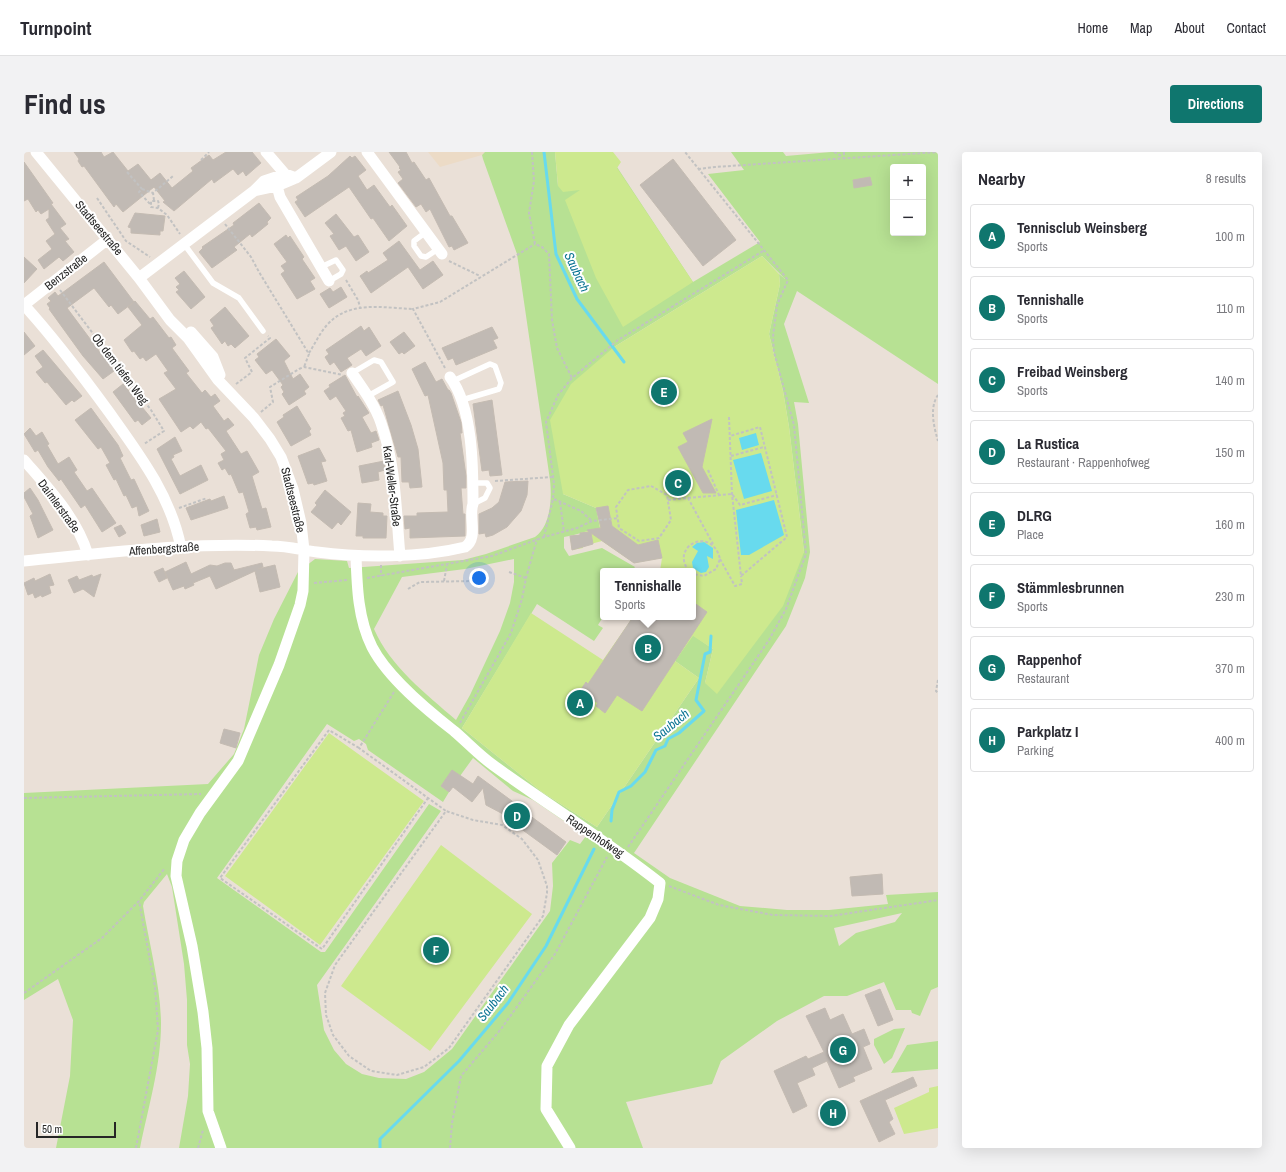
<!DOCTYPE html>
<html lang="en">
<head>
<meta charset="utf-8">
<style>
  :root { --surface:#fff; --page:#f2f2f3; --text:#2b2b33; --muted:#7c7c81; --line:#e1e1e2; --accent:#0f766e }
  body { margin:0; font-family:"Archivo Narrow",sans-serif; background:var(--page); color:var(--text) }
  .controls { position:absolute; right:12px; top:12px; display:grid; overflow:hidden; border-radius:4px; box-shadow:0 4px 16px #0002 }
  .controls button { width:36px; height:36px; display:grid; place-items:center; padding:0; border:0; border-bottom:1px solid var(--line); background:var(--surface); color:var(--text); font:20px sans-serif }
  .scale { position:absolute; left:12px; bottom:10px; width:80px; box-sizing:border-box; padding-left:4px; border:2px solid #262626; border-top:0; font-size:11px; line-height:14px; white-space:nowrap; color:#262626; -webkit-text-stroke:3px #fff; paint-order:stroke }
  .you { position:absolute; left:455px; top:426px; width:14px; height:14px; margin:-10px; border:3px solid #fff; border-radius:50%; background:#1a73e8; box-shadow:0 0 0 6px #1a73e833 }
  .badge { display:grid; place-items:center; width:26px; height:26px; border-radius:50%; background:var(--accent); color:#fff; font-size:13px; font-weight:700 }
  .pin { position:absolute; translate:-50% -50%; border:2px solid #fff; box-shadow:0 1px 4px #0006 }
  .popup { position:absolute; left:576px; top:416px; width:96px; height:52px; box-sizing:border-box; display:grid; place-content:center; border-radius:4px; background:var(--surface); filter:drop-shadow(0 1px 3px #0005); font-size:13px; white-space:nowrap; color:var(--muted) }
  .popup b { font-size:15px; color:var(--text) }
  .popup::after { content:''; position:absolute; left:50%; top:100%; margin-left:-8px; border:8px solid transparent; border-top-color:var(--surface) }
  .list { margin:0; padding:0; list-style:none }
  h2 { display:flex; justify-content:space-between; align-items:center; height:52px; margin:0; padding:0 16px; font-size:17px }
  h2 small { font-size:13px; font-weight:400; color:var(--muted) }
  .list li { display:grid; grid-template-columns:26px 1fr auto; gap:12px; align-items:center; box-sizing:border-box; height:64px; margin:0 8px 8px; padding:0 8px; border:1px solid var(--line); border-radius:4px }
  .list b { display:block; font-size:15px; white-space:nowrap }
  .list p { margin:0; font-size:13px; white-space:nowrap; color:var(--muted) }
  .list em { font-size:13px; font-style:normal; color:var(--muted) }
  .map { position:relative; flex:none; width:914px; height:996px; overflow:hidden; border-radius:4px }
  header { display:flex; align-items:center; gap:24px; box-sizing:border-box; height:56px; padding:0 20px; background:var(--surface); border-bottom:1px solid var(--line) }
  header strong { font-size:19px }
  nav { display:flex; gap:22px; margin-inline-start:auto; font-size:14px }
  .intro { display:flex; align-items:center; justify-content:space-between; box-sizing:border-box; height:96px; padding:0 24px }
  h1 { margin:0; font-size:28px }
  .button { padding:10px 18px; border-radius:4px; background:var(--accent); color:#fff; font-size:14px; font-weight:700 }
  main { display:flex; gap:24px; padding:0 24px }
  aside { flex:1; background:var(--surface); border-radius:4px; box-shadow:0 4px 16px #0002 }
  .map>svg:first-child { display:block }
</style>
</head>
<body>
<header>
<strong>Turnpoint</strong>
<nav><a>Home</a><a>Map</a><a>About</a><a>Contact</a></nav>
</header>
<div class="intro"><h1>Find us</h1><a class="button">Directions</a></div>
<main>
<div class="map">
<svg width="914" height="996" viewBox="0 0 914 996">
  <rect width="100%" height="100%" fill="#eae0d7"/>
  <path fill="#ecdbc6" d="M 404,0 L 461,0 L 458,3 L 416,15 Z"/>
  <path fill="#b7e193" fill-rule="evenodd" d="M 461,0 L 531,0 L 534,34 L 593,15 L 669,130 L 736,90 L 684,22 L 720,18 L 707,0 L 759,0 L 762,4 L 807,0 L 914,0 L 914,232 L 773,139 L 760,172 L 785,251 L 770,250 L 774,272 L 786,400 L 781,426 L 762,474 L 610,701 L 646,726 L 716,754 L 763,758 L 805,758 L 864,752 L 862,743 L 914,740 L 914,835 L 907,838 L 896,864 L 888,861 L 887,858 L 872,858 L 860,830 L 823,844 L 800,844 L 753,869 L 697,909 L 688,932 L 602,950 L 619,996 L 155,996 L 164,944 L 166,912 L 163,893 L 163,848 L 160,812 L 148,735 L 143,722 L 120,750 L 119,754 C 125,791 137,836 137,872 C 137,914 124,956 116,996 L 32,996 L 46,924 L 49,868 L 34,827 L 0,848 L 0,641 L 184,632 L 210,602 L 220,577 L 235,503 L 250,467 L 274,420 L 291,407 L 323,409 L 325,416 L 439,408 L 462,402 L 511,385 C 527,374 528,345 526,328 L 493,102 L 459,7 L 458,3 ZM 869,15 L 899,15 L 899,81 L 869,81 ZM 738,104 L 761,127 L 755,122 L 756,132 L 745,182 L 759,239 L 765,275 L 780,400 L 681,531 L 689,497 L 669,483 L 651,509 L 675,526 L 573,675 L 518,640 L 438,576 L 513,452 L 570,489 L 579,476 L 574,473 L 579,465 L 579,419 L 608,419 L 611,415 L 578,396 L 545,404 L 540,396 L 540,385 C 554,383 564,378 576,376 L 572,356 L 539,342 L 590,195 ZM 490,407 L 490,430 L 486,451 L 476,479 L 446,543 L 432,568 C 402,542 366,514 350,477 L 378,425 L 441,417 ZM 303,572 L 330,589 L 335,587 L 342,592 L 344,598 L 419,650 L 425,640 L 417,634 L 428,619 L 436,624 L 449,606 L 489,639 L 509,648 L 562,684 L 556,692 L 546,688 L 528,711 L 529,734 L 526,759 L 428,897 L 400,920 L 382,927 L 355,926 L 338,922 L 322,912 L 310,898 L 300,878 L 293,833 L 417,659 L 405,652 L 301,800 L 297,800 L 193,726 ZM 878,761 L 871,770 L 832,781 L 815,794 L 810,776 Z
    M 881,876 L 868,906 L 860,912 L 850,893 L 850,887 L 870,877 Z
    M 914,889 L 914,917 L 867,921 L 883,893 Z"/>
  <path fill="#cde98e" d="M 531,0 L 589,0 L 597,10 L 593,16 L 669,130 L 599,175 L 572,126 L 541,48 L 556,38 L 539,40 L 534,34 Z
    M 738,104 L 755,122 L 756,132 L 745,182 L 759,239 L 765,275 L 780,400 L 759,454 L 693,542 L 681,531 L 689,497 L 669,484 L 651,509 L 675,526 L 573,675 L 518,640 L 438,576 L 507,461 L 579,508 L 609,465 L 669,465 L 669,419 L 636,419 L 638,406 L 610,411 L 578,389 L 559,394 L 559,396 L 548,398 L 546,384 L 556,383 L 556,381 L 576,376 L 572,356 L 539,342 L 526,268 L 547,232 L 590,195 Z
    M 305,581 L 400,649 L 296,793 L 201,724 Z
    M 417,693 L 508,762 L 406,899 L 317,834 Z
    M 914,934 L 914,976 L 880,982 L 870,956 L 905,940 L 905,936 Z"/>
  <path fill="#68daee" d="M 732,281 L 735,293 L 718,298 L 715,286 Z
    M 737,301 L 748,339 L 720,347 L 709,308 Z
    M 750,348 L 760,383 L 725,403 L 717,403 L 712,358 Z
    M 680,390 L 689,396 L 689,407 L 683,404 L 685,415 L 682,420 L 677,421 L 669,416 L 668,410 L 674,399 L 668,395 L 673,391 Z"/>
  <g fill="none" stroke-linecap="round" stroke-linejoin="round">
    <path stroke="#68daee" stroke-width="3" d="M 520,0 L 532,102 L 553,147 L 600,210
      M 587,669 L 588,658 L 595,640 L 607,634 L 621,620 L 632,598 L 641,594 L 644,587 L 655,581 L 680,559 L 672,548 L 681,502 L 686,500 L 687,484
      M 356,996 L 356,987 L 435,909 L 484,851 L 522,794 L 570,697"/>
  </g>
  <path fill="#c1bab4" stroke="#c4bbb2" d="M 50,0 L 77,0 L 80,5 L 89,0 L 104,19 L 114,12 L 127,28 L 136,21 L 148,36 L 169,19 L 167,16 L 185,3 L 189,8 L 202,0 L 228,0 L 237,11 L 222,24 L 219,19 L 214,23 L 209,17 L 190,31 L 188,27 L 150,59 L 139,50 L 141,49 L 130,35 L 99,60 L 92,52 L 90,55 L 60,14 L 58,15 L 54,9 L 55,7 Z
    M 365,0 L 382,0 L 388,11 L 390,10 L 402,28 L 405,26 L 426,64 L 428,64 L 444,91 L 430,98 L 428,94 L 425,95 L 406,57 L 402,60 L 397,52 L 392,55 L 374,31 L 379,27 L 374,20 L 377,18 L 375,16 L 376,15 Z
    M 326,4 L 328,6 L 331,4 L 342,18 L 334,24 L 343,38 L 350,33 L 366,55 L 368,53 L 383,74 L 365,89 L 349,66 L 347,67 L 325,35 L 281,65 L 271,50 L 274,48 L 272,45 L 304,24 Z
    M 649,7 L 712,88 L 679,114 L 616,33 Z
    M 0,10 L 29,51 L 27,52 L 42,72 L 36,76 L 45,87 L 41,89 L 50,100 L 39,109 L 35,105 L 20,117 L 14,108 L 28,97 L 22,89 L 31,82 L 22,68 L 25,66 L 25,57 L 17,62 L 14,58 L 12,60 L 4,47 L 0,49 Z
    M 846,25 L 848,33 L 830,36 L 829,28 Z
    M 235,51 L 247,66 L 243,70 L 244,72 L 228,85 L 226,82 L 210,95 L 213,98 L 188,116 L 175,100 L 179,96 L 178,95 L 210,73 L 209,71 Z
    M 111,61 L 141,64 L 139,79 L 136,79 L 136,83 L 107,81 L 107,76 L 104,75 Z
    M 312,62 L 330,85 L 334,83 L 345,100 L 332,109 L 322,94 L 315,98 L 306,84 L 310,82 L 301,71 Z
    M 262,83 L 264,86 L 266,84 L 280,105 L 278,107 L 291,126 L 286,129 L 291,137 L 273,147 L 257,122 L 261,119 L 257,114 L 263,110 L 250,92 Z
    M 375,89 L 396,118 L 409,109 L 419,123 L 399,137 L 384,115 L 347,141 L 336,124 L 343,119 L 344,121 L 364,108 L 359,101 Z
    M 0,105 L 13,117 L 0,131 Z
    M 80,110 L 110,150 L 94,162 L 87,153 L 85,155 L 70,136 L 43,156 L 90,219 L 79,227 L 59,204 L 25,157 L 26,156 L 23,152 L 27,149 L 24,146 L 31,140 L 34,144 Z
    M 160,119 L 181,145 L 167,157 L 152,140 L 155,138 L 152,135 L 156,132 L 151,126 Z
    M 317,135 L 323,145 L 305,156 L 296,142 L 306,136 L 309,140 Z
    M 111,149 L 126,167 L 129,165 L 145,186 L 147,185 L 152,193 L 148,196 L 165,219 L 162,221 L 178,241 L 181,238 L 187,245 L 191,242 L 196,249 L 189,254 L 200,269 L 204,266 L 210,273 L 202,279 L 217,302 L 223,299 L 235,320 L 228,324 L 238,357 L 242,356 L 247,375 L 233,378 L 232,375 L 226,376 L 222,362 L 225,360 L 219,340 L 215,341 L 207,322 L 205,323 L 201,316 L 198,318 L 194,311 L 200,308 L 197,302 L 202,299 L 184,276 L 182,277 L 177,270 L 169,277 L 166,274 L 157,280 L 135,247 L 152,237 L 140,221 L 144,219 L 132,202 L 122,209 L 119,205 L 116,207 L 110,199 L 108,200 L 100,188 L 118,173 L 104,155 Z
    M 201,155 L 225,184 L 211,196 L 207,192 L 204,194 L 201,189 L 198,192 L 187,176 L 190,174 L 186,168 Z
    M 337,174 L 340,179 L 345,175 L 357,194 L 342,204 L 337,197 L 323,206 L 328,213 L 317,220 L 310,210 L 306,213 L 301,205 L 305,202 L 302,198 Z
    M 468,175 L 474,186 L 469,188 L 473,196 L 432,213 L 429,206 L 424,208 L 418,196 Z
    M 0,180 L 11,194 L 0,203 Z
    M 380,180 L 391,194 L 380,202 L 378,200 L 375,202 L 366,190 Z
    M 252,187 L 266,204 L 260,209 L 269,227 L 276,222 L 285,235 L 280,239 L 282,242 L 265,253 L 258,242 L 260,240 L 257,235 L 259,233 L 248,218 L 242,222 L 231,208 L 235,205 L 233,202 Z
    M 19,198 L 58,244 L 50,250 L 48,248 L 42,253 L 23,230 L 21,231 L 12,220 L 19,215 L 11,204 Z
    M 401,210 L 412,230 L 418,227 L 424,238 L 425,238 L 427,241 L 437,270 L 438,281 L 436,281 L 442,324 L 442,336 L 437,336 L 439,362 L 441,362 L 441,384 L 386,386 L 386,376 L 381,377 L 380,364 L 393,364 L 393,361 L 424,360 L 423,338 L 420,338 L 419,311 L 404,243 L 401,244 L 388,217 Z
    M 321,223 L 333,245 L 334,244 L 345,261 L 338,265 L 347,281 L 352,279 L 355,288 L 347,291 L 348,295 L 333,300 L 327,278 L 324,279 L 317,266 L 321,264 L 319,261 L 322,259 L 312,244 L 306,248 L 300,239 L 306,235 L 305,233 Z
    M 645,230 L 651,241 L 634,250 L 628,239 Z
    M 99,232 L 127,266 L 118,273 L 114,268 L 111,270 L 89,240 Z
    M 374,239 L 387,273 L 394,297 L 398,335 L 386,336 L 385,330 L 378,330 L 377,305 L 374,305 L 359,253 L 357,254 L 354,248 Z
    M 468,248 L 478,323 L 466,324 L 465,318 L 458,319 L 449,252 Z
    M 273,254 L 287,277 L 285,279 L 287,283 L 267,294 L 253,270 L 260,265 L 259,263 Z
    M 67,256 L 94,293 L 99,304 L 96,306 L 107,328 L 110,327 L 125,359 L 115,364 L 113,354 L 108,356 L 102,343 L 100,344 L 92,327 L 90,328 L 82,313 L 86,311 L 77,295 L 74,297 L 51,268 Z
    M 688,267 L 678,315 L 692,341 L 679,341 L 654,295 L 664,290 L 659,281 Z
    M 6,276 L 12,284 L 18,280 L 25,292 L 23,293 L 34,312 L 45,305 L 53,318 L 50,320 L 63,339 L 68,336 L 92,371 L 78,380 L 61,353 L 57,356 L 37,327 L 35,329 L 24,315 L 14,298 L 11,300 L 0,282 Z
    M 151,285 L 158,299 L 149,303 L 150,305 L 147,307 L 156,324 L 177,313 L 184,328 L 156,342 L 133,297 Z
    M 295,296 L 302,309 L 297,310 L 303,329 L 290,333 L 289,331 L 284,332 L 274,304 Z
    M 360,309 L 361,318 L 354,320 L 355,328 L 338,331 L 335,314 Z
    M 504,329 L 503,343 L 497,359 L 483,375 L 469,383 L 462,385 L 461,381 L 455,382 L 455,362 L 468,356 L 475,350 L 481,330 Z
    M 6,336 L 14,348 L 29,378 L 14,386 L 6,364 L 9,362 L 0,345 L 0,341 Z
    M 301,338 L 327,360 L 317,373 L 314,370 L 308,377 L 287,360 L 293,353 L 291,351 Z
    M 200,344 L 204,356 L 167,368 L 162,356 L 186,347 L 187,349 Z
    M 334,351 L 347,352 L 346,360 L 359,361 L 359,364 L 363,364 L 362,386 L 339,386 L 339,384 L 332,384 Z
    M 584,354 L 588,374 L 614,393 L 634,388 L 638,406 L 610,411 L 567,381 L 569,392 L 548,398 L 546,384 L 556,383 L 556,381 L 565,380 L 563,378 L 577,376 L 572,356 Z
    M 133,367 L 136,380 L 120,384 L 117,373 Z
    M 97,373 L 102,381 L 95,385 L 90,376 Z
    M 162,410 L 167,422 L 186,413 L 193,414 L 201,411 L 207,411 L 210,418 L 238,411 L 239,415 L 234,417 L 251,413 L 256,435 L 236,440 L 231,419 L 192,437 L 186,424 L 169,431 L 170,433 L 161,437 L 160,434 L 149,438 L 141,420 Z
    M 139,416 L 143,426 L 135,430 L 130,420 Z
    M 26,422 L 30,433 L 25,434 L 27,441 L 18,445 L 17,443 L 11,446 L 9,441 L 4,443 L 0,431 L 10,426 L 11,429 Z
    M 77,422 L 70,445 L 59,437 L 50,441 L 44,428 L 53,424 L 55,428 L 68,423 L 69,425 Z
    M 669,450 L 683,460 L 618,559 L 593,543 L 581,561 L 572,554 L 574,551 L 556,539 L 562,530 L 564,532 L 609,465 L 669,465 Z
    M 200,577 L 216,581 L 212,596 L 196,591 Z
    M 428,618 L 449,632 L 454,624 L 492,652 L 493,651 L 504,657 L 505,663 L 542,690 L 533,703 L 496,676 L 494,677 L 485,671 L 484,668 L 480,666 L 479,662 L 462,653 L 459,636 L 448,650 L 429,635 L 425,640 L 417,634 Z
    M 858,722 L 859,742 L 828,744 L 826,725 Z
    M 856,837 L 869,868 L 854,874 L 841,843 Z
    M 801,856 L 806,868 L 819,862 L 828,882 L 840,877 L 846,892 L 839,895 L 848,917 L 829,925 L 831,929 L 815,936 L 803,909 L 788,916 L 791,923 L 773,931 L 783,954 L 769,961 L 750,919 L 782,904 L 784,907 L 800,900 L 782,864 Z
    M 889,925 L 893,934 L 861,948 L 869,967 L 865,970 L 871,982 L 855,990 L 836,949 Z"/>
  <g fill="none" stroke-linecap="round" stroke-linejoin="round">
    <path stroke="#c2c2c2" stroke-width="2" stroke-dasharray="3 2" stroke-linecap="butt" d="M 508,0 L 510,29 L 505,61 L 511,92 L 518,95 L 525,102 L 528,168 L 533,196 L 548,226
      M 810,0 L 819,5
      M 820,0 L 820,6
      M 177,8 L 185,0
      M 674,17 L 691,15 L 914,0
      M 103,20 L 118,37 L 115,40 L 126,52
      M 118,37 L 129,41
      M 73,46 L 102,89 L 126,105
      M 130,48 L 129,41 L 149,24
      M 134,56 L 135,52 L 134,49 L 127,49 L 127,55 L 134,56 L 143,63 L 156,82
      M 201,72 L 227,105 L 235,120 L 285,202 L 280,215
      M 425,109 L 456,124
      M 322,128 L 334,148 L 336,155
      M 36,138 L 127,258 L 140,279 L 120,292
      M 285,201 C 291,192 296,180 304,172 C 326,148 360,156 389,157
      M 421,216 L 389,157 L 416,150 L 511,92
      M 212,232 L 228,220 L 221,206 L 246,186 L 244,184
      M 914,243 C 905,256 910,275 914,289
      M 237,260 L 249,250 L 246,235 L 275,217 L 280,215 L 319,223
      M 705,265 L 708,342 L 717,424 L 763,385 L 736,275 L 706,284
      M 707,304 L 740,295
      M 684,318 L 695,343
      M 471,329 L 528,325
      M 627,334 L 643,343 L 647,368 L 635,386 L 615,389 L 595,376 L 592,355 L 604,338 Z
      M 664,346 L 708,342 L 716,353 L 753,343
      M 530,347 L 557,359 L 568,369
      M 644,348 L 664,346 L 689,392
      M 536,350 L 540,380
      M 155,356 L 183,346
      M 520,385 L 529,347 L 530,332 L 522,270 L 534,243 L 548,226 L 594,188 L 739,99
      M 696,407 L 711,434 L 718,432 L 717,424
      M 357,413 L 357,424
      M 665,419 C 645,394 688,373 696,407 L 692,417 L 680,424 L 669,422
      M 485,420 L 502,426
      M 343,426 L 468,404 L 520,385 L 553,376 L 568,369 L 594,366
      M 420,429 L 423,413
      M 290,431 L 323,428
      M 384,437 L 396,430 L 450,429
      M 914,528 L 912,539 L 914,541
      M 370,540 L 335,596 L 422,659 L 311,813 L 301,841 L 302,863 L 309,883 L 325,904 L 347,919 L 373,923 L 400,915 L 425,896 L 519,764 L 523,741 L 523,734 L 514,708 L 498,687 L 478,673 L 449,668 L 422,659
      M 436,571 L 487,481 L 498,447 L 502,426 L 513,387
      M 335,596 L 305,578 L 196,726 L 298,797 L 404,646
      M 0,646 L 177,642
      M 604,695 L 745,488 L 762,457 L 782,402 L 770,273 L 750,200 L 749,185 L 753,153 L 764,128 L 661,0
      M 645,734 L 695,753 L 749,763 L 807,764 L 914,748
      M 0,841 L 78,786 L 115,749 L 141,716
      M 112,996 L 134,878 L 131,835 L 115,749
      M 174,996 L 179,978
      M 426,996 L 428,971 L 437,924 L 477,877 L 531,802 L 583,705"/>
    <path stroke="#fff" stroke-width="5.5" d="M 402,80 L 390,89 L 390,94 L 397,104 L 402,105 L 414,97
      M 160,92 L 189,131 L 215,146 L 239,179
      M 297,115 L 312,108 L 319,118 L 317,122 L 305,129
      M 328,221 L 350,208 L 357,210 L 369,230 L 344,244
      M 429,229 L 466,212 L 471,214 L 477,231 L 475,237 L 438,248
      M 449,331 L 463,331 L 466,336 L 461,346 L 449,352"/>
    <path stroke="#fff" stroke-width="11" d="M 12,0 L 115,126 L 146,168 L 164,186 L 194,228 L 230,266 L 246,287 L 257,305 L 269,337 L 277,371 L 280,398 L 279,439 L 276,453 L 255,513 L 214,609 L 176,661 L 160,688 L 153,709 L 152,724 L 168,794 L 179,860 L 183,896 L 184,959 L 197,996
      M 242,0 L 261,22
      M 343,0 L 418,102
      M 261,22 L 272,26 L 253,34 L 230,39 L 240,29 Z
      M 272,26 L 307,0
      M 253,34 L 256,45 L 305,129
      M 115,126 L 230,39
      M 0,153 C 31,187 58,223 85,260 C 115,302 147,344 157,396
      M 0,153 L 84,87
      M 167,180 L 189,205 L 196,223
      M 328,221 C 339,237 351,253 357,271 C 372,313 372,359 376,404
      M 0,308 C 25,337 53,366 64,403
      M 332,404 C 333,435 334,467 348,495 C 364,526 403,558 430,579 C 443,590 455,603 469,613 C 524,653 583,689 636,731 L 634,747 L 626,766 L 545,873 L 523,914 L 522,957 L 546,996
      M 0,409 C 82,401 166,390 248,394 C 263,394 278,398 293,400 C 339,406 396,406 441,395 C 455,386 444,365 449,352 C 449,315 449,256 426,225"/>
  </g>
  <g text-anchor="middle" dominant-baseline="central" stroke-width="4" stroke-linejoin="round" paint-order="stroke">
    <g font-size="12" fill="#262626" stroke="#fff">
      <text transform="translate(75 76) rotate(50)">Stadtseestraße</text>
      <text transform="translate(42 120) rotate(-38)">Benzstraße</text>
      <text transform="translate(96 217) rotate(53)">Ob dem tiefen Weg</text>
      <text transform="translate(368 334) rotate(83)">Karl-Weller-Straße</text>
      <text transform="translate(269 348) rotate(76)">Stadtseestraße</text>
      <text transform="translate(35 354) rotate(54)">Daimlerstraße</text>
      <text transform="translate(140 397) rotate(-4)">Affenbergstraße</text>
      <text transform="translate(571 684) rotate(34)">Rappenhofweg</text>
    </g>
    <g font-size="13" font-style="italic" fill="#0d7594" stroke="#fff">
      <text transform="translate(553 120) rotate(65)">Saubach</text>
      <text transform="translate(647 573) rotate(-39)">Saubach</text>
      <text transform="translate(469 851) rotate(-52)">Saubach</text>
    </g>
  </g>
</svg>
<div class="controls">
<button>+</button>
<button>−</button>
</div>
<div class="scale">50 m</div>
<div class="you"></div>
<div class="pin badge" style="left:556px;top:551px">A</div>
<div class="pin badge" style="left:624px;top:496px">B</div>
<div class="popup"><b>Tennishalle</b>Sports</div>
<div class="pin badge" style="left:654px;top:331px">C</div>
<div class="pin badge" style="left:493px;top:664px">D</div>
<div class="pin badge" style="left:640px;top:240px">E</div>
<div class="pin badge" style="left:412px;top:798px">F</div>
<div class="pin badge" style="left:819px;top:898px">G</div>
<div class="pin badge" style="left:809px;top:961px">H</div>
</div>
<aside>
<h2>Nearby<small>8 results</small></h2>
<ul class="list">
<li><span class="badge">A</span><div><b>Tennisclub Weinsberg</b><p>Sports</p></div><em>100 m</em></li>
<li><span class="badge">B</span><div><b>Tennishalle</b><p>Sports</p></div><em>110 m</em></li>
<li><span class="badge">C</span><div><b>Freibad Weinsberg</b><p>Sports</p></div><em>140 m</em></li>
<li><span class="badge">D</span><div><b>La Rustica</b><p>Restaurant · Rappenhofweg</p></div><em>150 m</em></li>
<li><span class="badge">E</span><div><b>DLRG</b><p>Place</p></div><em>160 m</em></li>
<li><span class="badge">F</span><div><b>Stämmlesbrunnen</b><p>Sports</p></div><em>230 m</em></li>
<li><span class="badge">G</span><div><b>Rappenhof</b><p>Restaurant</p></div><em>370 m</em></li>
<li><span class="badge">H</span><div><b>Parkplatz I</b><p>Parking</p></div><em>400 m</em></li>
</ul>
</aside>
</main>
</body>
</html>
